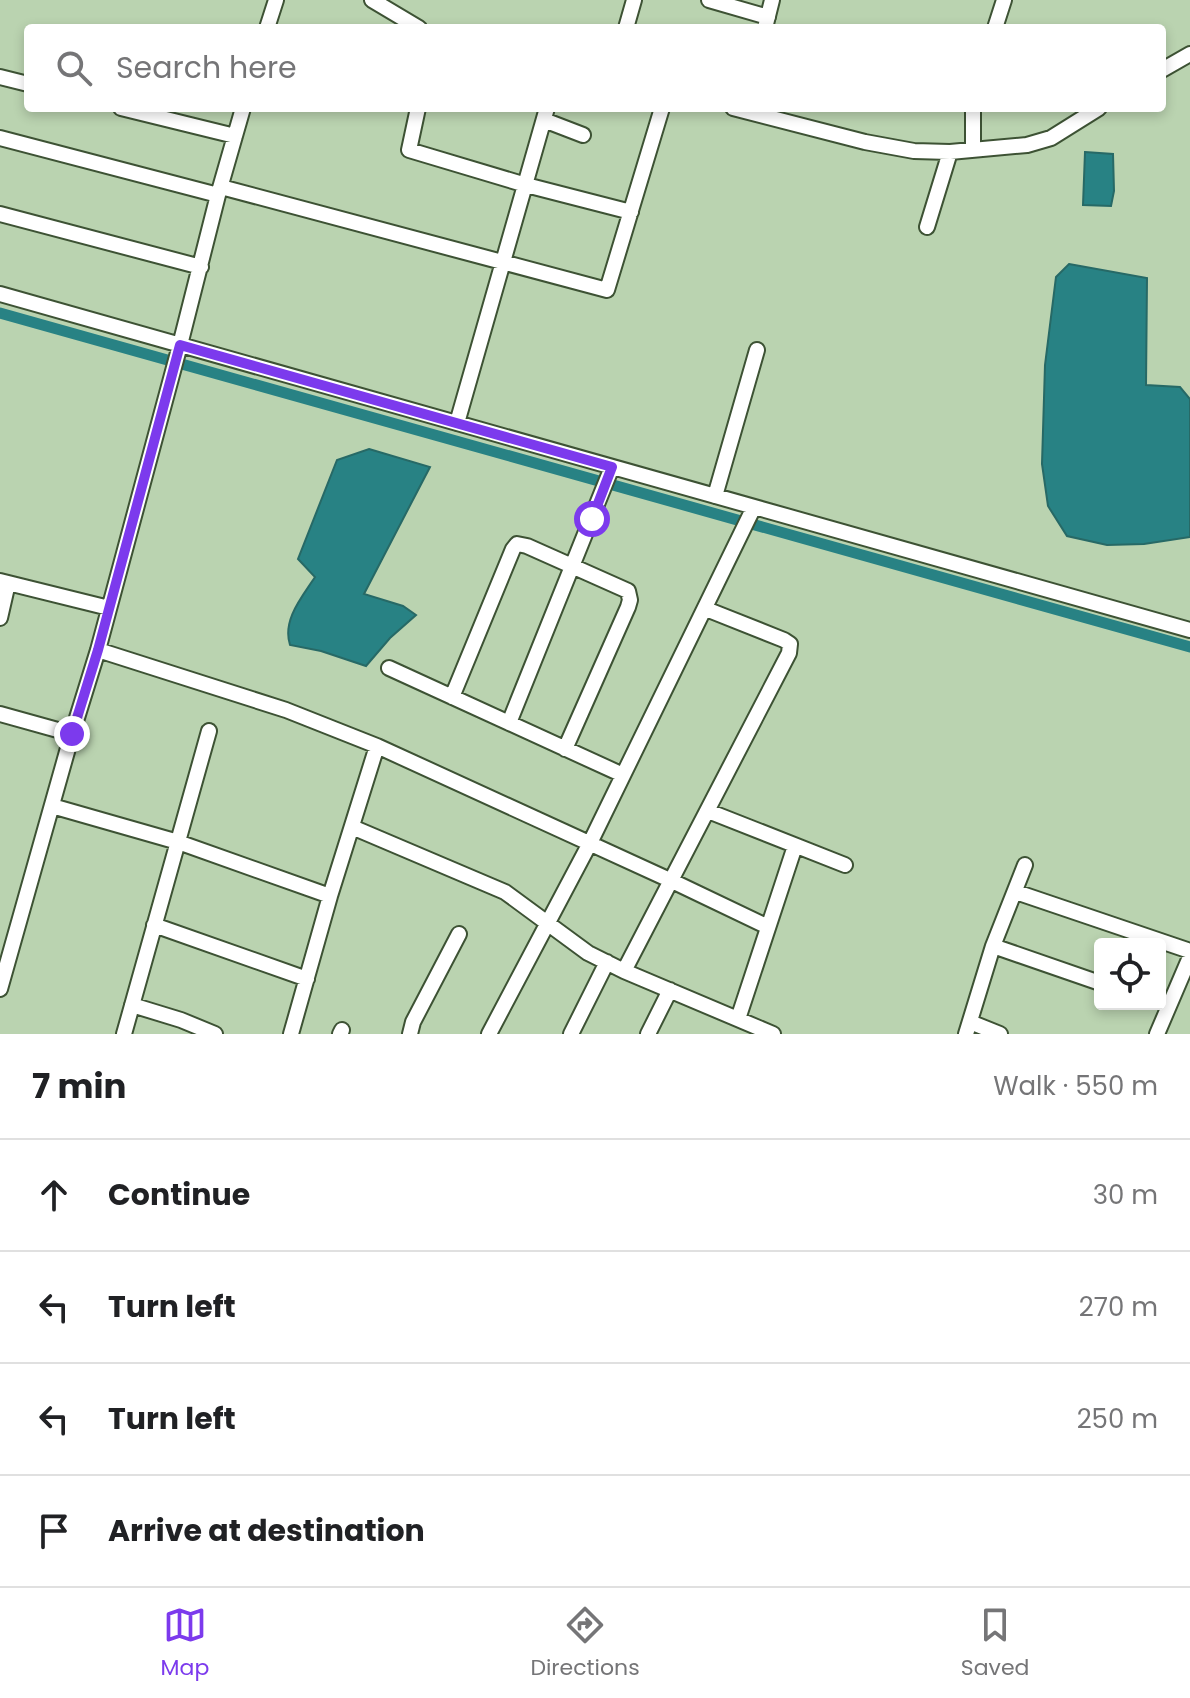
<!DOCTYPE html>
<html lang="en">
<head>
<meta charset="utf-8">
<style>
  :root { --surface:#fff; --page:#f6f6f6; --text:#202124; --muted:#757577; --line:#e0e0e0; --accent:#7c3aed }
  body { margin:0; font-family:Poppins,sans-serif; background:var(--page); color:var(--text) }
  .controls { position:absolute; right:24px; bottom:24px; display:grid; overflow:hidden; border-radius:8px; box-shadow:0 4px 12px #0003 }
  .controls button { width:72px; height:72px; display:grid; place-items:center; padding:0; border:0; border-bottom:2px solid var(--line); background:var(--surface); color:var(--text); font:40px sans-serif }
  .stop { position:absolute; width:24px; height:24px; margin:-18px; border:6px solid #7c3aed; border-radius:50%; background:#fff }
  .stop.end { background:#7c3aed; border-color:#fff; box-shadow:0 2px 8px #0008 }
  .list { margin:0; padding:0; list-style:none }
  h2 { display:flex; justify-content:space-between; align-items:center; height:104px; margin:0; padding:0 32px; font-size:34px }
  h2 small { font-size:26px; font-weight:400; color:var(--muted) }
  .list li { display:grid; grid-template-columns:52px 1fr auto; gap:24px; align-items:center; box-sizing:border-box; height:112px; padding:0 32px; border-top:2px solid var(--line) }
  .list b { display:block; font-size:30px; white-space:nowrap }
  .list em { font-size:26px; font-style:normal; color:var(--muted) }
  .icon { flex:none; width:44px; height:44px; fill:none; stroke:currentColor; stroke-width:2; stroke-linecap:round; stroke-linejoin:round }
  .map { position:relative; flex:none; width:1190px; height:1034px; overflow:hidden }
  .search { position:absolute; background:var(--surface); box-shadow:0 4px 12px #0003; left:24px; right:24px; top:24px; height:88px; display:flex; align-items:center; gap:20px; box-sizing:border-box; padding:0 28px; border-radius:8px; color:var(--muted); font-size:30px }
  .sheet { height:552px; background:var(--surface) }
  nav { display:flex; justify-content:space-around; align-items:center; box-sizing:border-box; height:112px; border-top:2px solid var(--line); background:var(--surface); font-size:22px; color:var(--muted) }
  nav a { display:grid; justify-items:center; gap:4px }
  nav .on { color:var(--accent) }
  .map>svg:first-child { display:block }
</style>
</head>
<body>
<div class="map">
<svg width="1190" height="1034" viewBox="0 0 1190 1034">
  <rect width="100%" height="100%" fill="#bad3b0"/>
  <path fill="#288284" stroke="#276966" stroke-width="2" d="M 1085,152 L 1113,154 L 1114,191 L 1111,206 L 1083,205 Z
    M 1069,264 L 1147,278 L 1146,385 L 1180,387 L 1190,399 L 1190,537 L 1144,544 L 1107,545 L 1067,536 L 1048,506 L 1042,464 L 1045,365 L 1056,277 Z
    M 369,449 L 430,467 L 364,594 L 403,606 L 416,615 L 390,638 L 366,666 L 321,651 L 290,645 C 282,620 302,597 315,577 L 298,559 L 337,460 Z"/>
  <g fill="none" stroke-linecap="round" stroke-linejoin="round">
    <path stroke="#288284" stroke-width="11" d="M 0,313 L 1190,647"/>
    <defs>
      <path id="minor" d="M 372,0 L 419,28
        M 709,0 L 768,17
        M 267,28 L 276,0
        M 626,28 L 634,0
        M 765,28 L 772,0
        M 995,28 L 1004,0
        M 1162,70 L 1190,54
        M 0,77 L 28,84
        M 121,108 L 235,136
        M 418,108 L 409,150 L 526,185 L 631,212
        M 733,108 L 865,142 L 914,151 L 950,152 L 1027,145 L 1051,138 L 1099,108
        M 544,120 L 583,135
        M 0,138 L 218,195
        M 973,150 L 973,108
        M 221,187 L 607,290 L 662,108
        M 0,214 L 201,267
        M 927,227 L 950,152
        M 0,294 L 1190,630
        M 457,423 L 547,108
        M 715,496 L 757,350
        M 0,581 L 109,608
        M 0,618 L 8,583
        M 98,650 L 286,710 L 377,746 L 672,881 L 768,927
        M 389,668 L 623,775
        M 452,697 L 513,549 L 517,544 L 527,546 L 628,591 L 630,600 L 628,607 L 565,749
        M 0,714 L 72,734
        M 509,723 L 612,467
        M 52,806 L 178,842 L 330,896
        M 708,811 L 845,865
        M 352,827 L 505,892 L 588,953 L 624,971 L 773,1034
        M 1016,892 L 1190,951
        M 154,925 L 307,979
        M 993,946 L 1100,983
        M 624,971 L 789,653 L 790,644 L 784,640 L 706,609
        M 0,989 L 72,734 L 98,650 L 180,345 L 218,195 L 243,108
        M 132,1005 L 181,1020 L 215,1034
        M 738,1019 L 795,846
        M 970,1022 L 1000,1034
        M 124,1034 L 209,731
        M 291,1034 L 330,896 L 377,746
        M 340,1034 L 342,1030
        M 410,1034 L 413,1022 L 459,934
        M 489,1034 L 590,843 L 754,507
        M 571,1034 L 607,962
        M 648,1034 L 670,990
        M 966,1034 L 993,946 L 1025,865
        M 1157,1034 L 1190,957"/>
    </defs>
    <use href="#minor" stroke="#3d5234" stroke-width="18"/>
    <use href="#minor" stroke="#fff" stroke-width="14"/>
  </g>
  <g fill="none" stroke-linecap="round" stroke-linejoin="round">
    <path stroke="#7c3aed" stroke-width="10" d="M 72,734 L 98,650 L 180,345 L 612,467 L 592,519"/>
  </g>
</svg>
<div class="controls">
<button><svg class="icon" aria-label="locate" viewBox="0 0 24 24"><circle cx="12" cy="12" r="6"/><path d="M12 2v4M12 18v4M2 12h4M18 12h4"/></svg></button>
</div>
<div class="stop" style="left:592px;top:519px"></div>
<div class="stop end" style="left:72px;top:734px"></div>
<div class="search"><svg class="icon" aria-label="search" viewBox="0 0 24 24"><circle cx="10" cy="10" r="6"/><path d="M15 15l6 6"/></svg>Search here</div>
</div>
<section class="sheet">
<h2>7 min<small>Walk · 550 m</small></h2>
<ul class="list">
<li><svg class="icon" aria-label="ahead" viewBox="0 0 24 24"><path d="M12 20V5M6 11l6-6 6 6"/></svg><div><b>Continue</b></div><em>30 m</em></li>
<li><svg class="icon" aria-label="left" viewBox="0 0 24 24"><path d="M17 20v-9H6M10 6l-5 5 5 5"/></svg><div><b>Turn left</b></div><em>270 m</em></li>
<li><svg class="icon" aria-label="left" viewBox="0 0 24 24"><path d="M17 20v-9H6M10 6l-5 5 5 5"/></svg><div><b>Turn left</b></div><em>250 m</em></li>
<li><svg class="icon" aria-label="arrive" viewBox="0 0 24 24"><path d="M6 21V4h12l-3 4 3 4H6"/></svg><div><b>Arrive at destination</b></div></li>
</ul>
</section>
<nav>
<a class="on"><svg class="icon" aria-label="map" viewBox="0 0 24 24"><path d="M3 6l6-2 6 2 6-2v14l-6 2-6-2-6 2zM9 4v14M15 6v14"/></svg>Map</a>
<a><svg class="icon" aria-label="directions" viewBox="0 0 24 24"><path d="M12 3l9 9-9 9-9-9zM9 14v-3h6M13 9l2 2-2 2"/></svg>Directions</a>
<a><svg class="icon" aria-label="saved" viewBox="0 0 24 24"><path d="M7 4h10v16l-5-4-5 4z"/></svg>Saved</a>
</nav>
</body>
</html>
